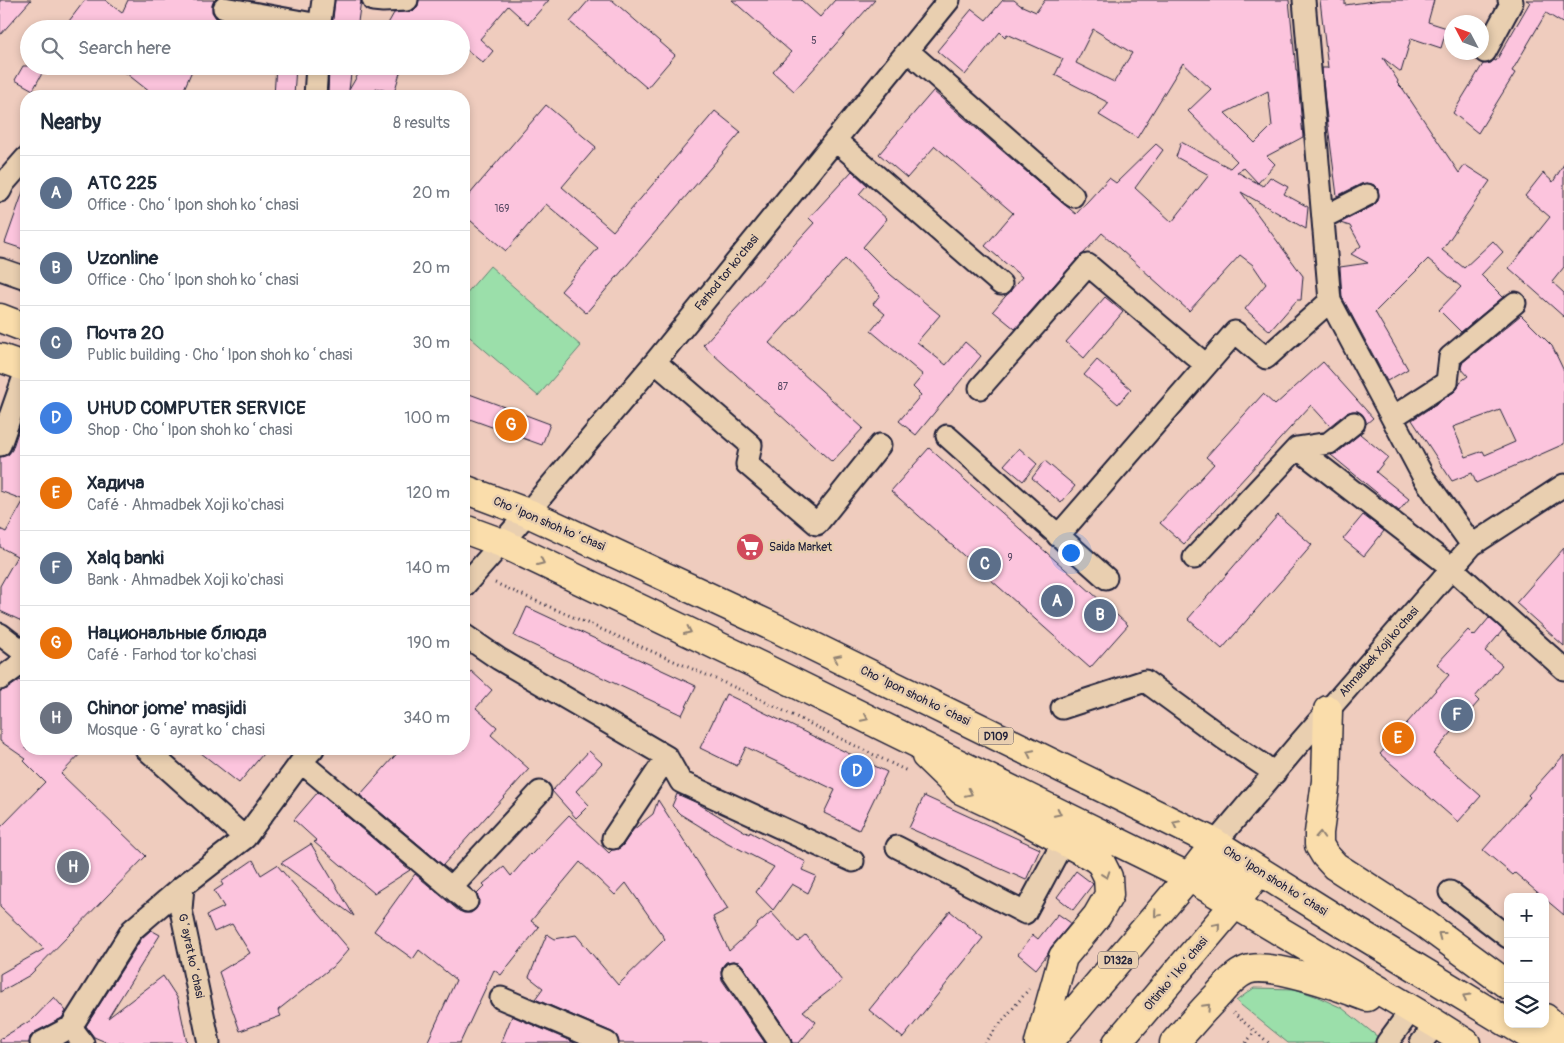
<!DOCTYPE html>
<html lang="en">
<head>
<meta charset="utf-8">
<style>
  :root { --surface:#fff; --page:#f6f6f7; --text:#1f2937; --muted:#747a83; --line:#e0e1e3; --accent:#d1495b }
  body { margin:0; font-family:Pangolin,sans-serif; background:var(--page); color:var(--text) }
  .controls { position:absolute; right:15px; bottom:15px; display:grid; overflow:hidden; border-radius:10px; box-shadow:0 2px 8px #0003 }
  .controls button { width:45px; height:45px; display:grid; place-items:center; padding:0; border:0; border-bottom:1px solid var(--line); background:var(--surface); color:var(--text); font:25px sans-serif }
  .compass { position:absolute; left:1444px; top:15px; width:45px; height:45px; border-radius:50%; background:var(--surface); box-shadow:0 2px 8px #0003; rotate:311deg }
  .you { position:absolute; left:1070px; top:552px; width:18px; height:18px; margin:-12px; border:4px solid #fff; border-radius:50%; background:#1a73e8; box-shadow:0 0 0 8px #1a73e833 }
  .badge { display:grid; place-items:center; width:32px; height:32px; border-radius:50%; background:var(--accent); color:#fff; font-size:16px; font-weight:700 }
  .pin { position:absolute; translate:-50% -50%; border:2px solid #fff; box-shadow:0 1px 5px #0006 }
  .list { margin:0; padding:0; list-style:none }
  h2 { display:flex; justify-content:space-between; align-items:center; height:65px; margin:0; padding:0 20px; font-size:21px }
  h2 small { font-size:16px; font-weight:400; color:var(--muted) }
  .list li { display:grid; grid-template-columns:32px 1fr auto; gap:15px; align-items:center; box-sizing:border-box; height:75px; padding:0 20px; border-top:1px solid var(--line) }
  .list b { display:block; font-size:19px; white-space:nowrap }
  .list p { margin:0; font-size:16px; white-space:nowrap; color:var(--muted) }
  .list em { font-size:16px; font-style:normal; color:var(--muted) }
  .icon { flex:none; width:28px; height:28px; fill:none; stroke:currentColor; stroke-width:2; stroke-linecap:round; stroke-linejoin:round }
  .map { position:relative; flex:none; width:1564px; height:1043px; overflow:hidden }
  .search { position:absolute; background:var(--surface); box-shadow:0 2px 8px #0003; left:20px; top:20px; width:450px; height:55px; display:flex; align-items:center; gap:12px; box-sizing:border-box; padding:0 18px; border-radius:28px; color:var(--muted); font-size:19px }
  .panel { position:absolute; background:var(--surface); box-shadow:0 2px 8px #0003; left:20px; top:90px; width:450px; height:665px; border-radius:20px }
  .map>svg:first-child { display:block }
</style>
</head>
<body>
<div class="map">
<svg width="1564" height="1043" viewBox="0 0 1564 1043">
  <rect width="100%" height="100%" fill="#efccbe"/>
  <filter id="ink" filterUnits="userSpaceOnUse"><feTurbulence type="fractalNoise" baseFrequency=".02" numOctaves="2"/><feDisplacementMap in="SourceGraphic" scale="10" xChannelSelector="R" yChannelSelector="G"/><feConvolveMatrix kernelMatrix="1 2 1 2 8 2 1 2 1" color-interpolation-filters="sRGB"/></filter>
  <g filter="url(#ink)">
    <path fill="#9bdfaa" stroke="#5e8072" d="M 490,266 L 581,346 L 538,396 L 464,332 L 464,296 Z
      M 1254,988 L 1295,989 L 1318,997 L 1342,1008 L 1378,1037 L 1373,1043 L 1288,1043 L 1236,1001 Z"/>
    <path fill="#fcc4dd" stroke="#22223b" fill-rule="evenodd" d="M 0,0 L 31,0 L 0,35 Z
      M 85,0 L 105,0 L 122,13 L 128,0 L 214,0 L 212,5 L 212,12 L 216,18 L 222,20 L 256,26 L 256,29 L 63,29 Z
      M 335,0 L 361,0 L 357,29 L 332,29 Z
      M 419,0 L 549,0 L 528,24 L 508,6 L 480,39 L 493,51 L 483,63 L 461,45 L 461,29 L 385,29 L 394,13 L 413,11 L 418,6 Z
      M 589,0 L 612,0 L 675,55 L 647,88 L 570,22 Z
      M 732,0 L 801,0 L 820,17 L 835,0 L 875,0 L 794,91 L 773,72 L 791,52 Z
      M 1003,0 L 1014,0 L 1020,5 L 1036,12 L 1045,0 L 1289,0 L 1296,70 L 1297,70 L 1303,137 L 1267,156 L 1275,164 L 1258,183 L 1244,168 L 1237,172 L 1263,186 L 1270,177 L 1288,187 L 1284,194 L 1308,207 L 1306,229 L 1241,192 L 1303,276 L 1301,300 L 1297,300 L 1270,331 L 1245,309 L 1266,284 L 1253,265 L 1240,255 L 1189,311 L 1102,233 L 1084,253 L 1079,257 L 1015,329 L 993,311 L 1022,277 L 985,246 L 1013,213 L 935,146 L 907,178 L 879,154 L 933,91 L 1065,205 L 1076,214 L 1109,178 L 1116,183 L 1156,144 L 1163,150 L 1135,188 L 1172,222 L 1209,175 L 1176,157 L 1181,142 L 1230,168 L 1237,161 L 1188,111 L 1211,89 L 1183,63 L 1137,138 L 1099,115 L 1109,103 L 1055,75 L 1063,59 L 1007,34 L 1005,37 L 1000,32 L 965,75 L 937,51 L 972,9 L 986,20 ZM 1093,29 L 1132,53 L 1114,82 L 1076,63 ZM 1268,91 L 1272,126 L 1255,143 L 1225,113 Z
      M 1320,0 L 1345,0 L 1345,5 L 1381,0 L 1434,0 L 1428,22 L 1447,28 L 1441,48 L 1411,38 L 1401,72 L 1383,58 L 1398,81 L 1397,83 L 1403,89 L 1459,173 L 1465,165 L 1490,181 L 1442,250 L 1464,268 L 1493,241 L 1503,252 L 1481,275 L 1503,297 L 1461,332 L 1439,310 L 1461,287 L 1428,259 L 1375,312 L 1408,369 L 1387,381 L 1342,297 L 1340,267 L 1368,263 L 1351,254 L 1361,246 L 1350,226 L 1340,223 L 1373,206 L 1378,201 L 1379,195 L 1378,189 L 1374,185 L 1367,183 L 1361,184 L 1337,196 L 1325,102 L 1322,68 L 1328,68 Z
      M 1526,0 L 1564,0 L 1564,24 L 1546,13 L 1512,71 L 1515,73 L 1478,133 L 1453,113 L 1483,64 L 1491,63 L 1494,60 L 1496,61 L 1530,2 Z
      M 23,66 L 46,66 L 33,90 L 15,80 Z
      M 117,66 L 194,66 L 181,96 L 155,96 Z
      M 276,66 L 296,66 L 294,96 L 274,96 Z
      M 329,66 L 352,66 L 349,90 L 363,66 L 402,66 L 394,93 L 376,88 L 374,96 L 328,96 Z
      M 546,105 L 596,147 L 562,187 L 613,231 L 715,111 L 741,132 L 586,313 L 561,291 L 598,248 L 546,204 L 506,251 L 464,215 L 464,201 Z
      M 1564,164 L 1564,267 L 1552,282 L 1564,293 L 1564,317 L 1509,268 L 1550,217 L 1525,196 L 1543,173 L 1553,182 Z
      M 852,171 L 867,185 L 859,194 L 887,219 L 863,247 L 891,275 L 940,315 L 917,342 L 946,365 L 965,342 L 981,356 L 916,435 L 899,421 L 921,395 L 913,387 L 923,375 L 871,331 L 885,314 L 873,304 L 880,295 L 845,259 L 769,343 L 863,428 L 832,462 L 703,345 L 814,223 L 809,218 Z
      M 24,189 L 26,189 L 26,250 L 5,243 Z
      M 1105,297 L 1123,312 L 1084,358 L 1066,342 Z
      M 1521,315 L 1552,346 L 1564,371 L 1564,444 L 1476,483 L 1472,473 L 1452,481 L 1412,420 L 1454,392 L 1458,388 L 1460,382 L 1468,376 L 1461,368 L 1462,363 ZM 1500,410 L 1515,442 L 1485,455 L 1483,451 L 1466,457 L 1453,427 Z
      M 1097,360 L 1131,389 L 1118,404 L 1084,375 Z
      M 1323,362 L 1373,418 L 1366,424 L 1366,421 L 1363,415 L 1358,411 L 1352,411 L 1346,413 L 1330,426 L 1311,405 L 1184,544 L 1160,523 L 1214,464 L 1206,457 L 1263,394 L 1275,405 Z
      M 464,392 L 550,424 L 542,445 L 464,417 Z
      M 20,426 L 26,429 L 26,623 L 0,611 L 0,586 L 17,556 L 0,547 L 0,529 L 6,532 L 24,500 L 0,491 L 0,457 L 8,455 L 12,450 Z
      M 1360,434 L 1388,457 L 1376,472 L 1409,499 L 1399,511 L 1331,455 L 1337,453 Z
      M 929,448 L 1128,625 L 1090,668 L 891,491 Z
      M 1019,448 L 1037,464 L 1023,481 L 1004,465 Z
      M 1045,461 L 1075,486 L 1061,503 L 1032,478 Z
      M 1278,515 L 1312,545 L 1222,649 L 1188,619 Z
      M 1363,515 L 1384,531 L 1364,556 L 1343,539 Z
      M 1564,548 L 1564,646 L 1516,603 Z
      M 527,607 L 696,686 L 682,715 L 514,636 Z
      M 1489,618 L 1503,630 L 1485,651 L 1502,665 L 1475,697 L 1479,701 L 1433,754 L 1481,796 L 1458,822 L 1380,754 L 1449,675 L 1437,664 L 1468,630 L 1474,636 Z
      M 471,671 L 492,690 L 476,708 L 497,727 L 491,735 L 529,769 L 443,865 L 360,795 L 401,749 L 464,749 L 464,680 Z
      M 20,680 L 26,685 L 26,749 L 85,749 L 61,774 L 146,856 L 30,975 L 0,992 L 0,974 L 44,949 L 0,907 L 0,828 L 45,782 L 24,761 L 26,759 L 0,741 L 0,691 L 7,689 Z
      M 726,694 L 887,772 L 859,830 L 824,813 L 835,790 L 746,747 L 737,766 L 700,748 Z
      M 196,749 L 267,749 L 239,783 Z
      M 589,751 L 602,763 L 576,791 L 589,805 L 576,818 L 552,791 Z
      M 1564,755 L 1564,915 L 1545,899 L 1545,897 L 1543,897 L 1515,873 L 1513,875 L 1483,850 L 1530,797 L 1528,795 Z
      M 318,792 L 410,870 L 374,893 L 314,842 L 317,841 L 294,820 Z
      M 677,794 L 697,803 L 749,834 L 750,832 L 806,862 L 802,870 L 816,876 L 808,893 L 792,884 L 773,910 L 756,892 L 774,867 L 724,841 L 680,814 L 672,806 Z
      M 924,796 L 1040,849 L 1026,880 L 909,828 Z
      M 658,800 L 728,909 L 713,917 L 729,951 L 758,925 L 757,924 L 771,912 L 798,942 L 806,935 L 842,981 L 803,1011 L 816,1022 L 799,1043 L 792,1043 L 790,1036 L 743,966 L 739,962 L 733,961 L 726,962 L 722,967 L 721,973 L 722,980 L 765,1043 L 619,1043 L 617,1036 L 612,1032 L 535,999 L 543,988 L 529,977 L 547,934 L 555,939 L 576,935 L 618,985 L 665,939 L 626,883 L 615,895 L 580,862 L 531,921 L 539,927 L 501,975 L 494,970 L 460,1043 L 427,1043 L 456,980 L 419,950 L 413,959 L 374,931 L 415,874 L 459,911 L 464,913 L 471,913 L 476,909 L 479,904 L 477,894 L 485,886 L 483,884 L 504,867 L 511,876 L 530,854 L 531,855 L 569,815 L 609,853 L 612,850 L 618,849 L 623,845 L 633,830 L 653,814 Z
      M 311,844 L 354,916 L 281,863 Z
      M 253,860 L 261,875 L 277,865 L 349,949 L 336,964 L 278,1010 L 281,1016 L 240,1031 L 219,972 L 250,953 L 232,924 L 214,932 L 207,915 L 224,907 L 214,891 L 223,885 L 221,882 Z
      M 1076,871 L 1093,884 L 1073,910 L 1057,897 Z
      M 950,911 L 983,938 L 903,1038 L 869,1010 Z
      M 1058,914 L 1071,923 L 1051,947 L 1047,955 L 1036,969 L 1018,954 L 1033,935 L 1038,939 Z
      M 151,930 L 160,935 L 108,1018 L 163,976 L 178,999 L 187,1043 L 108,1043 L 94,1037 L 86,1026 L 142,938 Z
      M 54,997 L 66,1011 L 62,1018 L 35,1032 L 30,1037 L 29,1043 L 0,1043 L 0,1039 L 33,1019 Z
      M 512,1016 L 575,1043 L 501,1043 Z"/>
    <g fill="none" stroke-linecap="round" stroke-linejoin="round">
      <defs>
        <path id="minor" d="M 373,0 L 383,1 L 407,0
          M 1304,0 L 1330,301 L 1424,478 L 1472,545
          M 224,8 L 319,25
          M 319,29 L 323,0
          M 908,51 L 1073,196
          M 1485,52 L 1512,2 L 1509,0
          M 315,96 L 317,66
          M 835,140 L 1001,284
          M 0,191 L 4,183 L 26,158
          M 1324,217 L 1367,195
          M 0,269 L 26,278
          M 655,362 L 751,445 L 747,464 L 817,524 L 880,445
          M 980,388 L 1088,265 L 1206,365
          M 1393,417 L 1447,382 L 1450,357 L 1515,303
          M 947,436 L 1106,578
          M 0,445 L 26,371
          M 1297,448 L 1452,568 L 1564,669
          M 1058,536 L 1235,332 L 1266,358 L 1330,301
          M 1194,558 L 1297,448 L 1329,443 L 1354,423
          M 464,586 L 502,543 L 655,362 L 949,0
          M 0,634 L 26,654
          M 464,635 L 499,659 L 667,757 L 613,838
          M 0,679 L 26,660
          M 1062,708 L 1145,681 L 1223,738 L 1275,773
          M 146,749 L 245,838
          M 667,757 L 681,782 L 853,861
          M 301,762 L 467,901
          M 1215,843 L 1297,746 L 1472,545 L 1564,485
          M 897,847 L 1025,913 L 1061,846 L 1073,845
          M 452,887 L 540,792
          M 1450,892 L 1508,937
          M 733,973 L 780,1043
          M 501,998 L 607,1043
          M 71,1027 L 83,1043
          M 41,1043 L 71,1027 L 132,930 L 183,886
          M 209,1043 L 181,910 L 183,886 L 245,838 L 301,762 L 313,749
          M 1387,1043 L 1409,1013
          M 1421,1043 L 1436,1024"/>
        <path id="major" d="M 0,318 L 26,328
          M 0,358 L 26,367
          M 464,489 L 528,513 L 780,630 L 1215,843 L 1346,925 L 1508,1023
          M 464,529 L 502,543 L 760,666 L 1189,877 L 1436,1024 L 1466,1043
          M 1328,710 L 1326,781 L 1319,833 L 1319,845 L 1325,855 L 1335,866 L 1425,924 L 1508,985
          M 926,756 L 961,790 L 1023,819 L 1095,858 L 1101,863 L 1108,877 L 1109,895 L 1097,916 L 1063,957 L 1039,1043
          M 1189,877 L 1259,871
          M 1545,1018 L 1564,1035
          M 1511,1024 L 1542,1043
          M 1048,1043 L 1189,877 L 1215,843
          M 1117,1043 L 1234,905 L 1259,871
          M 1174,1043 C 1188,1028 1201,1012 1216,997 C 1225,987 1234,975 1247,970 C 1269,961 1344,988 1367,997"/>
      </defs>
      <use href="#minor" stroke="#22223b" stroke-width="25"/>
      <use href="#major" stroke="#22223b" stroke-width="31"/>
      <path stroke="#22223b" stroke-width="3" stroke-dasharray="1 4" stroke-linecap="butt" d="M 495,583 L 743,691 L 907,771
        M 1233,1013 L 1269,1043
        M 984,1043 L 1029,989
        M 1246,1043 L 1255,1031"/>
      <use href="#minor" stroke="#e9cfb0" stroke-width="21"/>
      <use href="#major" stroke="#faddab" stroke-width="28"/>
    </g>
    <defs><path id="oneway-chevron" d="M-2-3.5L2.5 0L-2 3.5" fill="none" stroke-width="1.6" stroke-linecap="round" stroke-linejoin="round" transform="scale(1.25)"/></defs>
    <g stroke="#8e8073">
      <use href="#oneway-chevron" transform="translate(541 562) rotate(25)"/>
      <use href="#oneway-chevron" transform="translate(688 631) rotate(25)"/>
      <use href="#oneway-chevron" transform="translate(837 658) rotate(-154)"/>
      <use href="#oneway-chevron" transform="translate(865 718) rotate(26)"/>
      <use href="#oneway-chevron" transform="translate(1030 753) rotate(-154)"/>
      <use href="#oneway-chevron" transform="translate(969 793) rotate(26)"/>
      <use href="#oneway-chevron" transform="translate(1058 813) rotate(26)"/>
      <use href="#oneway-chevron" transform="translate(1176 824) rotate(-154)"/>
      <use href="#oneway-chevron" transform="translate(1320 835) rotate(-87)"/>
      <use href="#oneway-chevron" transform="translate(1106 875) rotate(71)"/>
      <use href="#oneway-chevron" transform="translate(1157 914) rotate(130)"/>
      <use href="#oneway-chevron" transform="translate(1217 926) rotate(-50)"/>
      <use href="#oneway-chevron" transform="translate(1441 935) rotate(-143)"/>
      <use href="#oneway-chevron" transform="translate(1466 997) rotate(-149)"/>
      <use href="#oneway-chevron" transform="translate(1207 1007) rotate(-47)"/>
    </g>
  </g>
  <defs>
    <symbol id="supermarket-disc" viewBox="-11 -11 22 22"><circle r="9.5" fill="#d1495b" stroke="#e9cfb0"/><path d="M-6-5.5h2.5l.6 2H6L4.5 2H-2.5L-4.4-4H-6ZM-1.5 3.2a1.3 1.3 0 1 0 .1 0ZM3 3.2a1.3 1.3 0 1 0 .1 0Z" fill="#fff"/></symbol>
  </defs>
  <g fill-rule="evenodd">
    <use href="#supermarket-disc" x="734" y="531" width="32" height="32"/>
  </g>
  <g text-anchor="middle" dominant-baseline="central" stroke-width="5" stroke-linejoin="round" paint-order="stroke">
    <g font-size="10" fill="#584a64">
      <text x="814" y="41">5</text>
      <text x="502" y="209">169</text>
      <text x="783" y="387">87</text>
      <text x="1010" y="558">9</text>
    </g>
    <g fill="#e9cfb0" stroke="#5e565e" stroke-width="1">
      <rect x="978.5" y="727.5" width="35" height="17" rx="4"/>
      <rect x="1098" y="951.5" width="40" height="17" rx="4"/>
    </g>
    <g font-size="11" font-weight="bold" fill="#22223b">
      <text x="996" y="736">D109</text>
      <text x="1118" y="960">D132a</text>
    </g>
    <g font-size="12" fill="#22223b" stroke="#e9cfb0">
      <text transform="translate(727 273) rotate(-51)">Farhod tor ko'chasi</text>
      <text transform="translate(549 524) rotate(23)">Choʻlpon shoh koʻchasi</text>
      <text transform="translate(1379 652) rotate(-49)">Ahmadbek Xoji ko'chasi</text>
      <text transform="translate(915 696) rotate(26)">Choʻlpon shoh koʻchasi</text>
      <text transform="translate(1275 881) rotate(32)">Choʻlpon shoh koʻchasi</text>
      <text transform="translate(191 956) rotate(78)">Gʻayrat koʻchasi</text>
      <text transform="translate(1176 974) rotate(-50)">Oltinkoʻl koʻchasi</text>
    </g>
    <g font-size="12" fill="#22223b" stroke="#e9cfb0" text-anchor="start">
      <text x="769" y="547">Saida Market</text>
    </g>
  </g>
</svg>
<div class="controls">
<button>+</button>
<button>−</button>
<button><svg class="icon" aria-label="layers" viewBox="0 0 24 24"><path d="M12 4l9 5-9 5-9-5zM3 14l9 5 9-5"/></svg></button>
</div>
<svg class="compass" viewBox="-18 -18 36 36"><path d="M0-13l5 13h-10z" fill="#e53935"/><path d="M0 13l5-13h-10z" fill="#747a83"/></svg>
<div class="you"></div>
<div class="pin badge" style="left:1057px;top:601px;background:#5c6f8a">A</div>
<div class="pin badge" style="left:1100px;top:615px;background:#5c6f8a">B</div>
<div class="pin badge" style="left:985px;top:564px;background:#5c6f8a">C</div>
<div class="pin badge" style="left:857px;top:771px;background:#3f7fe0">D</div>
<div class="pin badge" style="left:1398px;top:738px;background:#e8710a">E</div>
<div class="pin badge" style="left:1457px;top:715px;background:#5c6f8a">F</div>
<div class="pin badge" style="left:511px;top:425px;background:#e8710a">G</div>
<div class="pin badge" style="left:73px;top:867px;background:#6b7280">H</div>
<div class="search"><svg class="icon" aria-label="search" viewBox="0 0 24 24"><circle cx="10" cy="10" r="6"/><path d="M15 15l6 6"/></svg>Search here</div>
<section class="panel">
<h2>Nearby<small>8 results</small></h2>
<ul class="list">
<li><span class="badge" style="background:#5c6f8a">A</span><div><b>АТС 225</b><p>Office · Choʻlpon shoh koʻchasi</p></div><em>20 m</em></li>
<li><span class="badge" style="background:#5c6f8a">B</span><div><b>Uzonline</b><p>Office · Choʻlpon shoh koʻchasi</p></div><em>20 m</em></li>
<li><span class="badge" style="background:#5c6f8a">C</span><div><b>Почта 20</b><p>Public building · Choʻlpon shoh koʻchasi</p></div><em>30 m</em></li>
<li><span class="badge" style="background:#3f7fe0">D</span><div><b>UHUD COMPUTER SERVICE</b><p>Shop · Choʻlpon shoh koʻchasi</p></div><em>100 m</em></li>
<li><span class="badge" style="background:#e8710a">E</span><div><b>Хадича</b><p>Café · Ahmadbek Xoji ko'chasi</p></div><em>120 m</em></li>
<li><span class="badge" style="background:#5c6f8a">F</span><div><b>Xalq banki</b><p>Bank · Ahmadbek Xoji ko'chasi</p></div><em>140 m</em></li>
<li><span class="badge" style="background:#e8710a">G</span><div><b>Национальные блюда</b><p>Café · Farhod tor ko'chasi</p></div><em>190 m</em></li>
<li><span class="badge" style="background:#6b7280">H</span><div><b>Chinor jome' masjidi</b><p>Mosque · Gʻayrat koʻchasi</p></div><em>340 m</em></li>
</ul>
</section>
</div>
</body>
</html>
